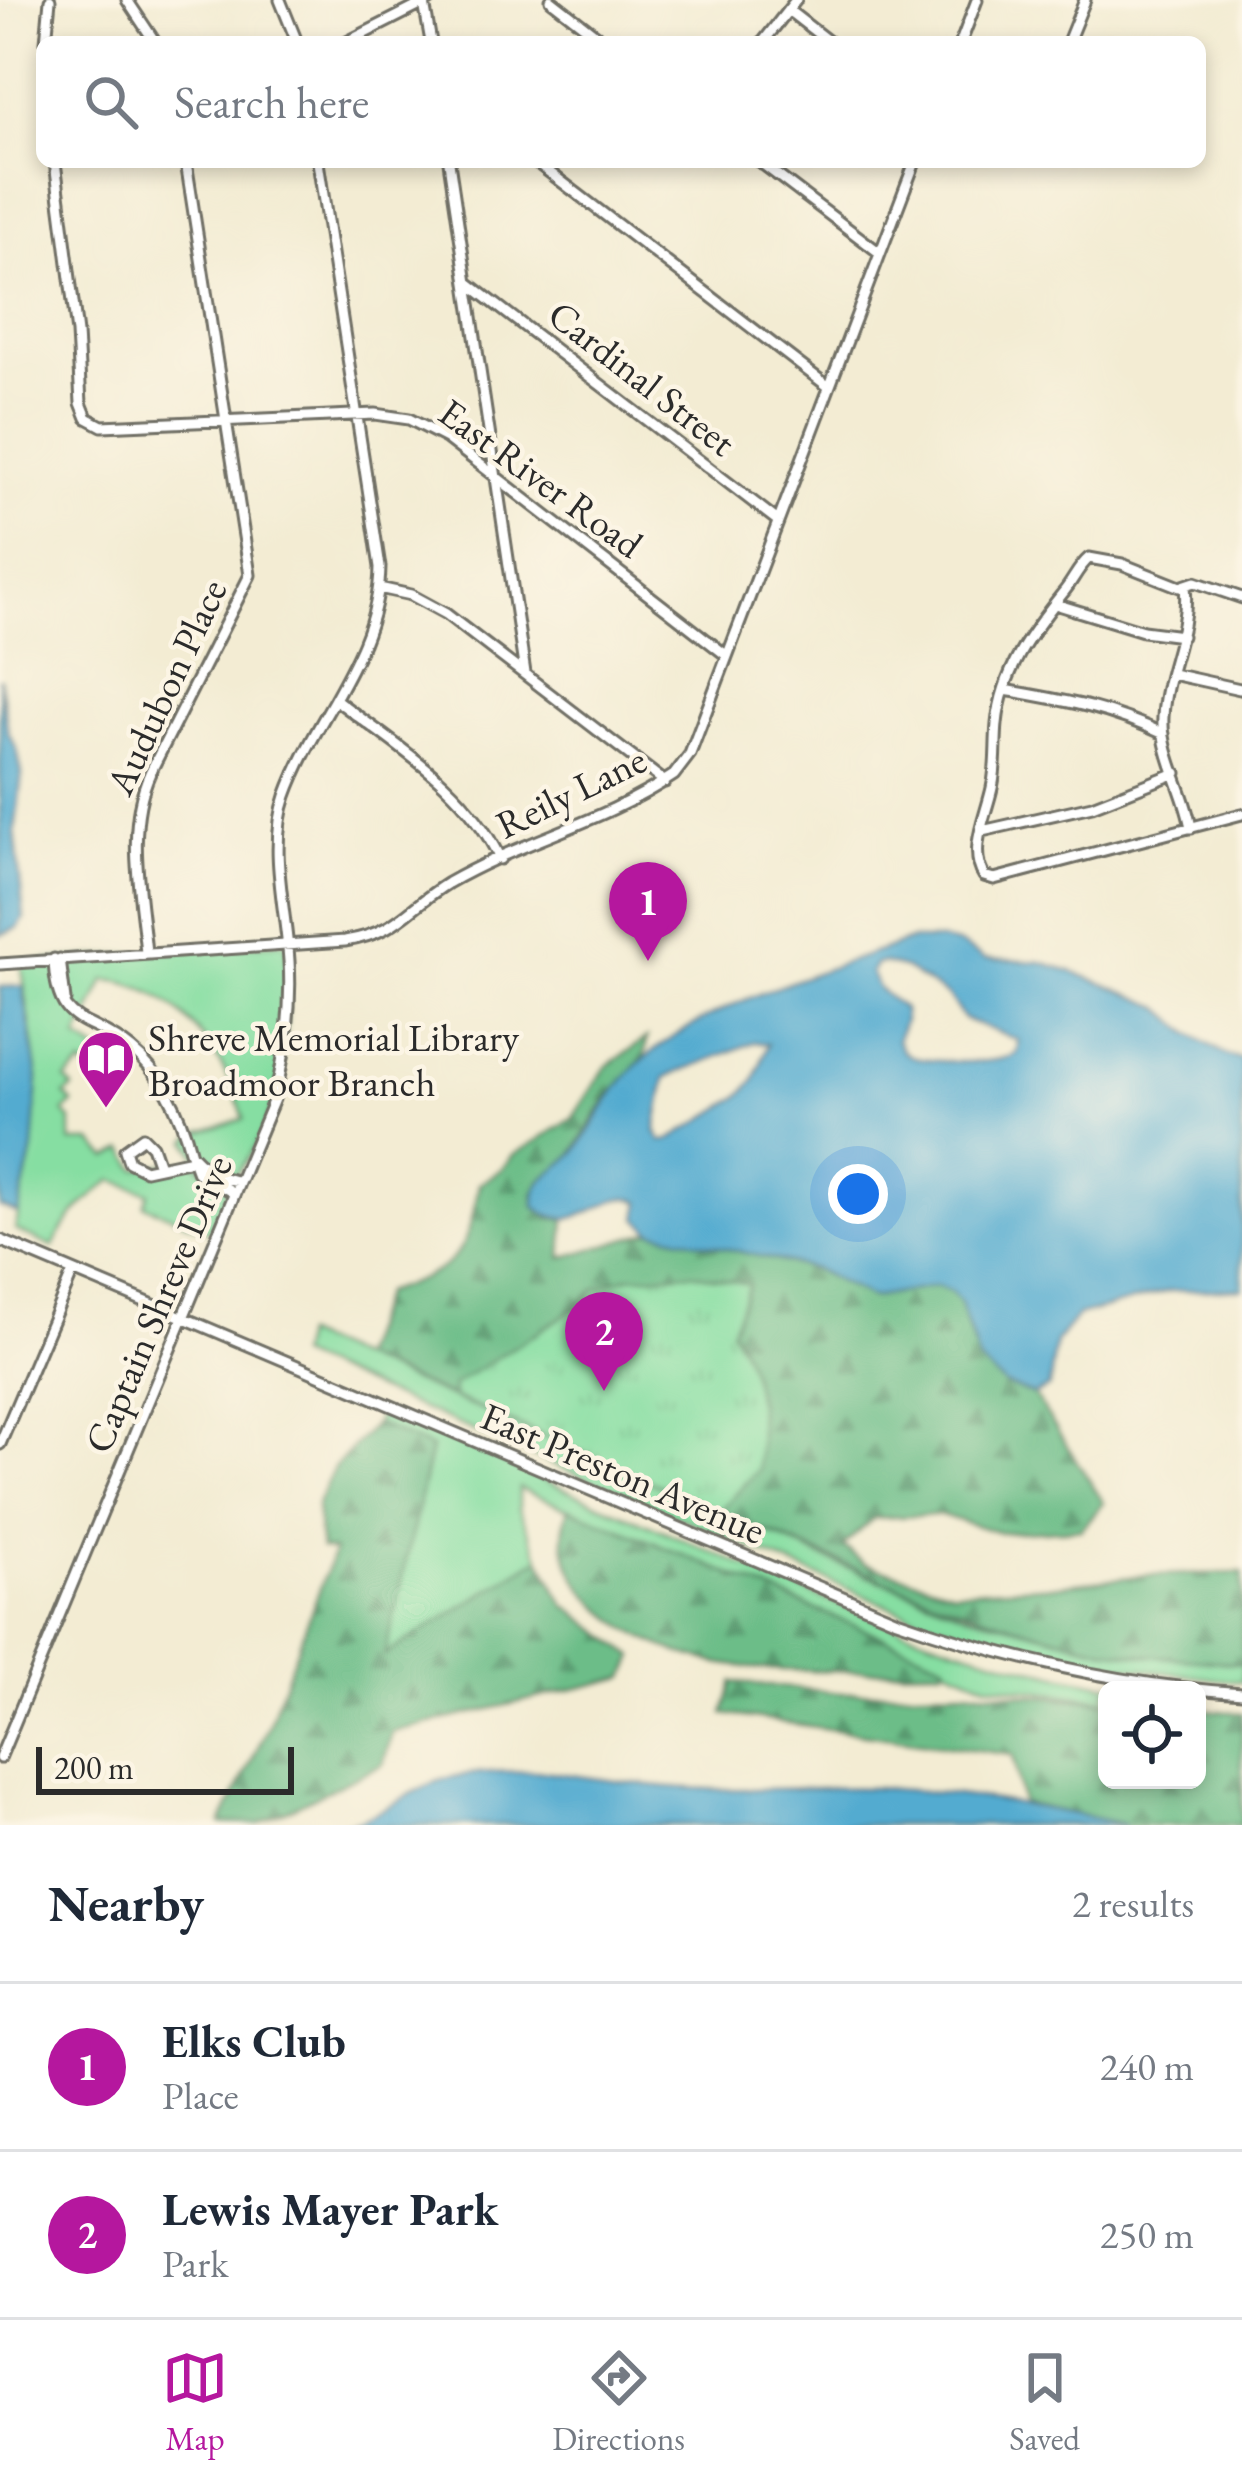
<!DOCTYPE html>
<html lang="en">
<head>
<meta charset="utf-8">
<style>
  :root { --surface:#fff; --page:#f2f2f3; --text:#1f2937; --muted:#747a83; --line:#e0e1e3; --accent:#b5179e }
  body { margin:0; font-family:"EB Garamond",serif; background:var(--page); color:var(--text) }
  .controls { position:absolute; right:36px; bottom:36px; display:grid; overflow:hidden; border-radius:18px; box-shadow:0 6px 18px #0003 }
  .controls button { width:108px; height:108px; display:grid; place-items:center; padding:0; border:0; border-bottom:3px solid var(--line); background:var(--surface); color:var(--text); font:60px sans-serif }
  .scale { position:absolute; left:36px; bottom:30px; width:258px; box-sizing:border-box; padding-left:12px; border:6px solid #2b2b2b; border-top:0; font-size:33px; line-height:42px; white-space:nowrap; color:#2b2b2b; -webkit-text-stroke:9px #fcf5e5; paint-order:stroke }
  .you { position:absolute; left:858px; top:1194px; width:42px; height:42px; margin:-30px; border:9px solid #fff; border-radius:50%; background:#1a73e8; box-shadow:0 0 0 18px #1a73e833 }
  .badge { display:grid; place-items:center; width:78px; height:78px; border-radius:50%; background:var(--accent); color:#fff; font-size:39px; font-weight:700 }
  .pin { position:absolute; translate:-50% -99px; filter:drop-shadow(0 3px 6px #0008) }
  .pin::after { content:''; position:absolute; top:63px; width:42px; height:36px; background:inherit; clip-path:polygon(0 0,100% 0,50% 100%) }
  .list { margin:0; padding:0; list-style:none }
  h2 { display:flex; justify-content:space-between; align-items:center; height:156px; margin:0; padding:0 48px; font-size:51px }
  h2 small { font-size:39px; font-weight:400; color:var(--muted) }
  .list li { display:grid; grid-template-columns:78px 1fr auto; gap:36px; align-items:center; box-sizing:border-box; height:168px; padding:0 48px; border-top:3px solid var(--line) }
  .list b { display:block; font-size:45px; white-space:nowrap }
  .list p { margin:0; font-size:39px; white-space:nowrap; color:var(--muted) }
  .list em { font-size:39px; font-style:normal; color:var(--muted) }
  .icon { flex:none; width:66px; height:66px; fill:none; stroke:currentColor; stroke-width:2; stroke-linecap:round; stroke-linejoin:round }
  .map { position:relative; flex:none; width:1242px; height:1825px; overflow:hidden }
  .search { position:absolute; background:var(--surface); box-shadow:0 6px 18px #0003; left:36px; right:36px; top:36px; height:132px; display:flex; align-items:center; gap:30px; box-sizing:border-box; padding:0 42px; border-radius:18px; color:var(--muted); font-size:45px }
  .sheet { height:492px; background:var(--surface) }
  nav { display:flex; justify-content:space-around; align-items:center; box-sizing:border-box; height:168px; border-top:3px solid var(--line); background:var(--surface); font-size:33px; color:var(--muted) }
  nav a { display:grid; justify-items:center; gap:6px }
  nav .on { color:var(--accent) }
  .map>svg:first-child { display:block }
</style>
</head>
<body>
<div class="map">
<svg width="1242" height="1825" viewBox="0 0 1242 1825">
  <defs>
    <pattern id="forest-firs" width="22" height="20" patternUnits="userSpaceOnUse" patternTransform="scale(3)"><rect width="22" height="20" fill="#6cbd88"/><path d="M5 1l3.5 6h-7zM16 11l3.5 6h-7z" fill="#599a6f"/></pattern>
    <pattern id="park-tufts" width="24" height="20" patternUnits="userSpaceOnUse" patternTransform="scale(3)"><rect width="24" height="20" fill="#86dea2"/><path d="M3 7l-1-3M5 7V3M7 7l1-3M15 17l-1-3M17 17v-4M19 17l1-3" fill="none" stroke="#74bf8c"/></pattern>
  </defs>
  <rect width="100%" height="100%" fill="#fcf5e5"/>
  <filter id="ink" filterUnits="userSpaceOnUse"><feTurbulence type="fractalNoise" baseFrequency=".00833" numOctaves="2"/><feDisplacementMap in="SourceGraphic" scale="24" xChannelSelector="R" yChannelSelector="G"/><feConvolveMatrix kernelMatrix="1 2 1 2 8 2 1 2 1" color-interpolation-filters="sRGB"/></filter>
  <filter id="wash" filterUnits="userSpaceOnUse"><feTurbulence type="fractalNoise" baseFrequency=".004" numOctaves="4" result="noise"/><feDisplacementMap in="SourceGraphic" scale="48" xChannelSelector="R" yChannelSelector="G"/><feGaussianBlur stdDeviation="2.7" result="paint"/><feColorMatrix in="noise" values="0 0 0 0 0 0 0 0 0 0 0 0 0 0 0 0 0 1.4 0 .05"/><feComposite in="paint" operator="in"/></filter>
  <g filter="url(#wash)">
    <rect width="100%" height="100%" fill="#f3ecd3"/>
    <path fill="#86dea2" stroke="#588466" stroke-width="3" d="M 287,942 C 289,1023 289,1113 233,1178 L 203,1167 L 188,1141 L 194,1134 L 244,1119 C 226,1056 176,984 105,980 L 78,1039 L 112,1061 L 118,1051 L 126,1065 L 120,1073 L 111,1069 L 104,1075 L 90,1074 L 82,1065 L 66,1080 L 73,1088 L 65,1095 L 73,1103 L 64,1112 L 71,1120 L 71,1142 L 92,1142 L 108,1158 L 125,1150 L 137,1169 L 192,1160 L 228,1190 L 210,1232 L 144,1205 L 149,1193 L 113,1180 C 87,1199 67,1217 53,1247 L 15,1230 L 32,1152 L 38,1078 L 21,962 Z
      M 302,1335 L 720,1511 L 821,1557 L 967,1614 L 1109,1650 L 1242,1664 L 1242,1682 C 1122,1669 1015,1649 900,1611 L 297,1356 Z
      M 381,1410 C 491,1457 600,1504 710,1551 C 854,1612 989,1670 1145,1690 L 1107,1690 L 1107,1700 L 988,1684 L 519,1488 L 519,1509 L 540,1558 L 384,1657 L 430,1449 L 375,1423 Z"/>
    <path fill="url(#forest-firs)" stroke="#4c745a" stroke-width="3" d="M 647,1038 L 644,1058 L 606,1099 L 570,1159 L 540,1181 L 534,1195 L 548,1217 L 565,1220 L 562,1258 L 652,1231 L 814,1269 L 870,1298 L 937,1285 L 952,1292 L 960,1302 L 979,1362 L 1034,1395 L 1104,1503 L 1081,1529 L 1000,1533 L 941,1515 L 874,1518 L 843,1546 L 865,1564 L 953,1591 L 1060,1585 L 1149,1575 L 1242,1573 L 1242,1664 C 1197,1659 1148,1658 1104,1649 C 968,1618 847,1567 720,1511 L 759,1469 L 740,1343 L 731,1330 L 748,1284 L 595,1289 L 576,1308 L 454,1385 L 452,1397 L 358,1358 L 383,1293 C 454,1269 467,1260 479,1184 L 502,1169 L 512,1156 L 572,1119 L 606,1067 Z
      M 375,1423 L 431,1448 L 385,1655 L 540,1558 L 565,1605 L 635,1657 L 626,1677 L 392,1732 L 383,1764 L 258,1824 L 221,1823 L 267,1729 L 334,1551 L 321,1549 L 316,1506 L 334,1468 Z
      M 569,1508 L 946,1663 L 942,1669 C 825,1668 671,1692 587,1593 C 566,1568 557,1538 569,1508 Z
      M 733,1682 L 841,1693 L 967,1690 L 1107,1701 L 1107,1780 L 1197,1780 L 1197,1709 L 1242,1713 L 1242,1825 L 1125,1825 L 1022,1803 L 1013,1755 L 724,1714 Z"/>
    <path fill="url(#park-tufts)" stroke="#588466" stroke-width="3" d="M 691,1273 L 749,1284 L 731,1330 C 760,1374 760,1418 759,1469 L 720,1511 L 452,1397 L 453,1385 L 576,1308 L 595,1289 L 628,1277 Z"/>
    <path fill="#53abd0" stroke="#3f6b7e" stroke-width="3" fill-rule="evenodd" d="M 0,678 L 8,732 L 17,749 L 22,774 L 15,831 L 24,918 L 18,928 L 0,935 Z
      M 910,940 L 940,940 L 961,945 L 985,959 L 1041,962 L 1071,971 L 1159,1006 L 1191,1034 L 1226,1055 L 1242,1059 L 1242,1288 L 1169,1291 L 1077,1316 L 1056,1342 L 1049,1387 L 1034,1395 L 1005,1385 L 979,1362 L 960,1302 L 951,1292 L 937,1286 L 871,1298 L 814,1269 L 652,1231 L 638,1218 L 641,1202 C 608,1183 580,1242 535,1207 C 532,1175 559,1172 576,1151 C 597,1123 609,1093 634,1068 C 699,1004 824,972 910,940 ZM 884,963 L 906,969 L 948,996 L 964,1019 L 1018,1040 L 1017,1053 C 1001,1065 928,1064 909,1055 C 900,1050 901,1048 897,1040 L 904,1021 L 903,1009 L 878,988 L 871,972 L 876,964 ZM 754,1042 L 768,1044 L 754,1081 L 739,1097 L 670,1140 L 661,1141 L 656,1131 L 666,1077 Z
      M 23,986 L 38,1078 L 33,1149 L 18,1214 L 0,1207 L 0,987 Z
      M 544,1771 C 598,1779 653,1787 708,1789 C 778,1791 849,1784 919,1791 C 989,1797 1058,1810 1127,1825 L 338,1825 C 376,1820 404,1793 441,1780 C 473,1770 510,1772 544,1771 Z"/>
  </g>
  <g filter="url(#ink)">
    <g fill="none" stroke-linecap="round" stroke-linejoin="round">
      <defs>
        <path id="minor" d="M 127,0 L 155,42
          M 280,0 L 297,42
          M 551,0 L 605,42
          M 424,3 L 431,42
          M 788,10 L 829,42
          M 46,42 L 50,0
          M 347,42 L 430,0
          M 763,42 L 796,0
          M 961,42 L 977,0
          M 1068,42 L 1085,0
          M 55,162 L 77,333 L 81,403 L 87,418 L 102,426 L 375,414 L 409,419 L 446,438 L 726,655
          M 449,162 L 525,673
          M 536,162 L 829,387
          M 760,162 L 880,253
          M 468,283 L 778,521
          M 1185,586 C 1190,632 1165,671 1163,717 C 1161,755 1185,791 1191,828
          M 379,588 L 411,595 L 446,614 L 665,782
          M 1242,598 L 1195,582 L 1180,587 L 1122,564 L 1089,558 C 1078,567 1072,583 1062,594 C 1031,633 1002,671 997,724 C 995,745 997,766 992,788 C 986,816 968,851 984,876 L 994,879 L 1242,814
          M 1055,604 L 1143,631 L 1182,636
          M 1172,674 L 1240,689
          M 1005,690 C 1067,701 1106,707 1164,734
          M 335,699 C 396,746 467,787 500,859
          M 982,831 L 1092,806 L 1176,773
          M 146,953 C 141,895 125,828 150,773 L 250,575 L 186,162
          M 54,959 C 56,1032 90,1014 132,1050 C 164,1076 181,1115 191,1154
          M 60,959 L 65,1000
          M 0,964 L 345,941 C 399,932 406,909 448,883 C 520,841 605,822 674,775 L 690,754 L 915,162
          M 159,1166 L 152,1146 L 143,1137 L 125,1150 L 129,1162 L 145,1170 L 192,1160
          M 234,1193 L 198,1173 L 191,1154 C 205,1169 219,1180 240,1181
          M 0,1240 L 897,1620 C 1010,1660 1122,1685 1242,1693
          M 0,1444 L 73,1272
          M 0,1758 L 274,1099 C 286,1053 292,1009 289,961 C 286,909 268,847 286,796 C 314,717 379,654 380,567 L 318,162"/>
      </defs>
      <use href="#minor" stroke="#716f66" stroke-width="15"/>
      <use href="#minor" stroke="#fff" stroke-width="9"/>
    </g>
  </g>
  <defs>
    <symbol id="library-pin" viewBox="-11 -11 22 30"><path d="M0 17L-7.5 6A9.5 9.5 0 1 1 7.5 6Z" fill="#b5179e" stroke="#fcf5e5"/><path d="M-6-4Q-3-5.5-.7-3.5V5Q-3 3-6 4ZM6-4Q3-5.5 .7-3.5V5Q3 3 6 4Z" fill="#fff"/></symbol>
  </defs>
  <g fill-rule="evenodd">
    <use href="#library-pin" x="73" y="1026" width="66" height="90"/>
  </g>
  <g text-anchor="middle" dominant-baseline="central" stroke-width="9" stroke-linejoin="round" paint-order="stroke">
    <g font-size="39" fill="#2b2b2b" stroke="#fcf5e5">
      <text transform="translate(642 378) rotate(38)">Cardinal Street</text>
      <text transform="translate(541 478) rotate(36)">East River Road</text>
      <text transform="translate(166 687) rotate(-65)">Audubon Place</text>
      <text transform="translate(571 792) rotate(-26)">Reily Lane</text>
      <text transform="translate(158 1304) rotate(-67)">Captain Shreve Drive</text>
      <text transform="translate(623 1473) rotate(23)">East Preston Avenue</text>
    </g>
    <g font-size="39" fill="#2b2b2b" stroke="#fcf5e5" text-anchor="start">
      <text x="148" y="1037">Shreve Memorial Library<tspan x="148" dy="45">Broadmoor Branch</tspan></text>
    </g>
  </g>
</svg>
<div class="controls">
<button><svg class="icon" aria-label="locate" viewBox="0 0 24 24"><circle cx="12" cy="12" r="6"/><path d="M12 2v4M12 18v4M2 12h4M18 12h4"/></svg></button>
</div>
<div class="scale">200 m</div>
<div class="you"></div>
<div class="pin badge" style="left:648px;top:961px">1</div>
<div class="pin badge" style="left:604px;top:1391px">2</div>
<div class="search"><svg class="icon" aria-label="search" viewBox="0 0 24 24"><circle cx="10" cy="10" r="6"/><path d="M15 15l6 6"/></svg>Search here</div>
</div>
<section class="sheet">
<h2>Nearby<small>2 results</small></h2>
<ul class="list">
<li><span class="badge">1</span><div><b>Elks Club</b><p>Place</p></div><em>240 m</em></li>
<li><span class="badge">2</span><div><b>Lewis Mayer Park</b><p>Park</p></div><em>250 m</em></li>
</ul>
</section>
<nav>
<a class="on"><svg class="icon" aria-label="map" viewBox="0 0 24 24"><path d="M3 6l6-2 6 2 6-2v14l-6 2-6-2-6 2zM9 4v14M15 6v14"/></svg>Map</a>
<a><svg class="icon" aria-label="directions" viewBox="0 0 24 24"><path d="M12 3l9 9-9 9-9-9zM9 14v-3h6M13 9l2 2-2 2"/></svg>Directions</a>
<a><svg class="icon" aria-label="saved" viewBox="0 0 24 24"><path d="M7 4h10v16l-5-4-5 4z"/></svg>Saved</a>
</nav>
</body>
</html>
